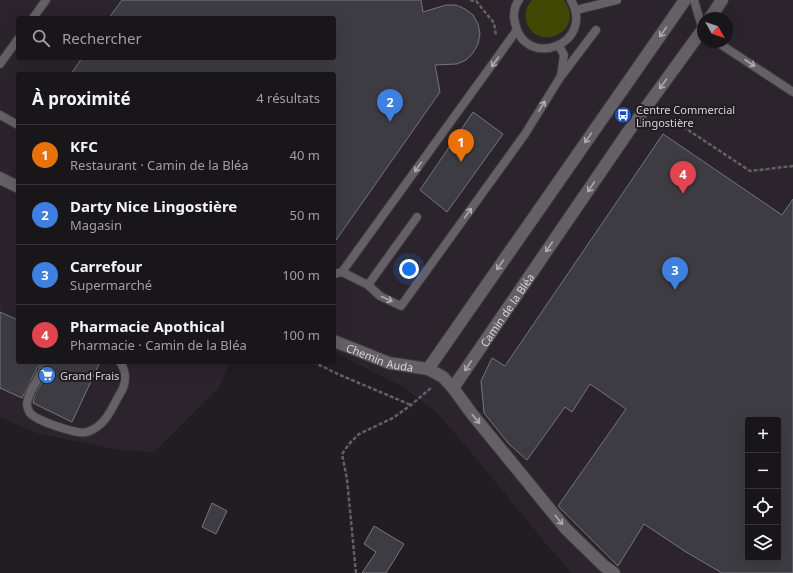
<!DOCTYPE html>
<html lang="fr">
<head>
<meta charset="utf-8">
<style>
  :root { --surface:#191619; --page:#262326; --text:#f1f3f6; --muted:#9f9fa2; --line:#373538; --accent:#8c9099 }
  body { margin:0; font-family:"Noto Sans",sans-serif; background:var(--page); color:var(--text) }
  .controls { position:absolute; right:12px; bottom:12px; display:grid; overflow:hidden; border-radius:4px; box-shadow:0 4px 16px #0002 }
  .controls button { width:36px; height:36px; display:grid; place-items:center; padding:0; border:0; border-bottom:1px solid var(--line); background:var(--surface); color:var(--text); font:20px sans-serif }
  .compass { position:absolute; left:697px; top:12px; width:36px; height:36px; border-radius:50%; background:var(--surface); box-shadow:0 4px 16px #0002; rotate:130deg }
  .you { position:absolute; left:409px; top:269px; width:14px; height:14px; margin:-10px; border:3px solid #fff; border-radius:50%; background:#1a73e8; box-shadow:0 0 0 6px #1a73e833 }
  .badge { display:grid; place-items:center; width:26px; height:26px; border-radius:50%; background:var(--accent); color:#fff; font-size:13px; font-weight:700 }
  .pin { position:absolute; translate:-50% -33px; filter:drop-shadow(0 1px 2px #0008) }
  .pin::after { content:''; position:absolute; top:21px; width:14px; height:12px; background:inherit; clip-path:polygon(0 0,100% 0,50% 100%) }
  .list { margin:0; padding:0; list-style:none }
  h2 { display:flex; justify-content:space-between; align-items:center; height:52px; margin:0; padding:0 16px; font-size:17px }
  h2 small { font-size:13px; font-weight:400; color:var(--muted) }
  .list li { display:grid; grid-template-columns:26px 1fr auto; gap:12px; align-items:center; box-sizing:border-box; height:60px; padding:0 16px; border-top:1px solid var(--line) }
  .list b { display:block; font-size:15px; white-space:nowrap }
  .list p { margin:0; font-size:13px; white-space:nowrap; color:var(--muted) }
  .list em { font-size:13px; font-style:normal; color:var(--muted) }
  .icon { flex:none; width:22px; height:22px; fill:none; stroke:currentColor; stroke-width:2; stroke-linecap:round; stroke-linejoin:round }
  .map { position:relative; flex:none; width:793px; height:573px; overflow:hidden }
  .search { position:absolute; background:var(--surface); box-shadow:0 4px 16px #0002; left:16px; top:16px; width:320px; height:44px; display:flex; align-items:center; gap:10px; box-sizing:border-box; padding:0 14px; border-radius:4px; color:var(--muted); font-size:15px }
  .panel { position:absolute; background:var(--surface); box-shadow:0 4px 16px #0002; left:16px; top:72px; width:320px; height:292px; border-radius:4px }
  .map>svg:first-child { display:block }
</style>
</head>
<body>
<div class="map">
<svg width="793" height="573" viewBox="0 0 793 573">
  <rect width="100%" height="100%" fill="#211d21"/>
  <path fill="#2c242d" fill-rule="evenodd" d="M 0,0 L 793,0 L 793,573 L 572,573 L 547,545 L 470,451 L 436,412 L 402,386 L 334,352 L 334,74 L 18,74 L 18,362 L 230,362 L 219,388 L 154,452 L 118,450 L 36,433 L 0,417 ZM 18,18 L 334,18 L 334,58 L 18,58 ZM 703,18 L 727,18 L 727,42 L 703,42 ZM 748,420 L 778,420 L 778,558 L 748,558 Z"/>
  <path fill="#404702" d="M 532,0 L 564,0 C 588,33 533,54 526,20 C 524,12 527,6 532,0 Z"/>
  <path fill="#3c3c42" stroke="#75757c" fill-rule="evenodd" d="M 122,0 L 421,0 L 423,12 L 446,5 L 456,5 L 465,9 L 473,15 L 478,24 L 480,34 L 478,44 L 473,53 L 466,60 L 457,64 L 435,65 L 440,92 L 334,243 L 334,74 L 71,74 L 82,58 L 334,58 L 334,18 L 109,18 Z
    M 473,112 L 503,134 L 447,212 L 420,190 Z
    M 663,134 L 782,215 L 793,199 L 793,573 L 722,573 L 686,552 L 644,524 L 618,566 L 558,506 L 626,409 L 590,384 L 572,412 L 565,407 L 527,460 L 509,444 L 484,413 L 481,381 L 492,358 L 505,366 ZM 748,420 L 778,420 L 778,558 L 748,558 Z
    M 0,312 L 18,320 L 18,362 L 100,362 L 72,422 L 33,403 L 35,394 L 47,373 L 47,368 L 44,366 L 39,366 L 37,368 L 22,398 L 0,388 Z
    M 212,503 L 227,511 L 216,534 L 202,527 Z
    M 374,526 L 404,544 L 386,573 L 362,573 L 376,552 L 364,544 Z"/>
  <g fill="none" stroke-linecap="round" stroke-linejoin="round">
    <defs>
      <path id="service" d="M 519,0 C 514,6 513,16 515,23 C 525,71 596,44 571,0
        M 694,0 L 703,31
        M 576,10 L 617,0
        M 33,18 L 46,0
        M 717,42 L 793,92
        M 0,64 L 18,39
        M 562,75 L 596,30
        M 0,115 L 18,125
        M 342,272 L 368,285 L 380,296 L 401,306 L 525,134 L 561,76 L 564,55 L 559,46
        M 334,274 L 342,272 L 517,30
        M 368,285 L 417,217
        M 42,371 C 37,381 27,394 27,405 C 27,408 29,411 30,413 C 37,421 78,435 87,432 C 103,427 110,413 117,399 C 119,395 123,390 124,385 C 126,378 125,369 120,362"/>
      <g id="minor">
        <path d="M 710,18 L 722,0"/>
        <path d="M 0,178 L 18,187"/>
        <path id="s1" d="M 334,341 L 389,363 L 428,369 L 443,377 L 453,388 L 472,414 L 566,529 L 604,566 L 614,573"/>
        <path d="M 428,369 L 685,0"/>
        <path id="s2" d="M 453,388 L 628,132 L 703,29"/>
      </g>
    </defs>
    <use href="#service" stroke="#3b383c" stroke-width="10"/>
    <use href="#minor" stroke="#3b383c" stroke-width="14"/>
    <path stroke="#636063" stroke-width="2.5" stroke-dasharray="4 2" stroke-linecap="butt" d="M 470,0 L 476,1 L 494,23 L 496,36
      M 673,120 L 750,171 L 793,166
      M 313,362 L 340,375 L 411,405
      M 356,573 L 347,479 L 342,454 L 350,443 L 359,434 L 393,418 L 411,405 L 432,387"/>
    <use href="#service" stroke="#656066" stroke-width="8"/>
    <use href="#minor" stroke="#656066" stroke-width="12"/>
  </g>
  <defs><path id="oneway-shaft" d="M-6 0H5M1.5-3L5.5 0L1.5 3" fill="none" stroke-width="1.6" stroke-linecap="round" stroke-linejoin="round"/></defs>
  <g stroke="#afabaf">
    <use href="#oneway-shaft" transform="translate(663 32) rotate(125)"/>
    <use href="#oneway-shaft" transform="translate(495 62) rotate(126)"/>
    <use href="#oneway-shaft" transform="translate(750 63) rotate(33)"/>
    <use href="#oneway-shaft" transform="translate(663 84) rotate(126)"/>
    <use href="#oneway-shaft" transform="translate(542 106) rotate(-58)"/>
    <use href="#oneway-shaft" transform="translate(588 138) rotate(125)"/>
    <use href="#oneway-shaft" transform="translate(418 167) rotate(126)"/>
    <use href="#oneway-shaft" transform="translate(591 187) rotate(124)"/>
    <use href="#oneway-shaft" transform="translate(468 213) rotate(-54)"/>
    <use href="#oneway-shaft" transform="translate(549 247) rotate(124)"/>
    <use href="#oneway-shaft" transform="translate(500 265) rotate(125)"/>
    <use href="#oneway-shaft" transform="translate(387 299) rotate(25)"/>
    <use href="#oneway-shaft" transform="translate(468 366) rotate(124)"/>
    <use href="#oneway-shaft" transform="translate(476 419) rotate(50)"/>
    <use href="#oneway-shaft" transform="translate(559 520) rotate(51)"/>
  </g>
  <defs>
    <symbol id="bus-disc" viewBox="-11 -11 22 22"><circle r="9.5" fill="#1a4fb4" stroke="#211d21"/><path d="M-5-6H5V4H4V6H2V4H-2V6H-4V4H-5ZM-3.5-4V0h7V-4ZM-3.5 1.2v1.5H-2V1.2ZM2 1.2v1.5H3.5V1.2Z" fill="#fff"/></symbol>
    <symbol id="supermarket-disc" viewBox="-11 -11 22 22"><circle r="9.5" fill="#3f7fe0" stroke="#211d21"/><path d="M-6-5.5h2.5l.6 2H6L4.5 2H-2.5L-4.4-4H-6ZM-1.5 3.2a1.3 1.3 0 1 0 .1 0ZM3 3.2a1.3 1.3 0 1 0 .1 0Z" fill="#fff"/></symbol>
  </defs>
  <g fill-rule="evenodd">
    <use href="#bus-disc" x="613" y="105" width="20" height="20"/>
    <use href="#supermarket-disc" x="37" y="365" width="20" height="20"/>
  </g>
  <g text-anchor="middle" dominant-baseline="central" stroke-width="4" stroke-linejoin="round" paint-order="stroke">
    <g font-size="11" fill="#d7d4d7" stroke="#211d21" text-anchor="start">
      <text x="636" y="109">Centre Commercial<tspan x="636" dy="13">Lingostière</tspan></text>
      <text x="60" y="375">Grand Frais</text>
    </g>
    <g font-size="11" fill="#d7d4d7" stroke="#211d21">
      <text stroke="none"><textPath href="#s2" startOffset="95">Camin de la Bléa</textPath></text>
      <text stroke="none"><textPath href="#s1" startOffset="49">Chemin Auda</textPath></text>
    </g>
  </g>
</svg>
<div class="controls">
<button>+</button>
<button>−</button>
<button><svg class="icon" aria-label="locate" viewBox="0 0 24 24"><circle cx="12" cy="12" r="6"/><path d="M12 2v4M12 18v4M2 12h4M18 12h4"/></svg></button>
<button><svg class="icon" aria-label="layers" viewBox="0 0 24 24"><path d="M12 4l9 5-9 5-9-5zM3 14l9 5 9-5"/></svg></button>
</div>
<svg class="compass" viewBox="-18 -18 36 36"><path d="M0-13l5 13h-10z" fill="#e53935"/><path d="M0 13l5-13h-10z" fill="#9f9fa2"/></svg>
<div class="you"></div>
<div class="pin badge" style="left:461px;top:162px;background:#e8710a">1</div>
<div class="pin badge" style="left:390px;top:122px;background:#3f7fe0">2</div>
<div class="pin badge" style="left:675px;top:290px;background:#3f7fe0">3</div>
<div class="pin badge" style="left:683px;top:194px;background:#e0444e">4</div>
<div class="search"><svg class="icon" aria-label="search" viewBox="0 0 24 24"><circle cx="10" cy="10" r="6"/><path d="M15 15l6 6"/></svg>Rechercher</div>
<section class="panel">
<h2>À proximité<small>4 résultats</small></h2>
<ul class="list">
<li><span class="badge" style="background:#e8710a">1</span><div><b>KFC</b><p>Restaurant · Camin de la Bléa</p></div><em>40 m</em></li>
<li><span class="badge" style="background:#3f7fe0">2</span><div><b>Darty Nice Lingostière</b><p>Magasin</p></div><em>50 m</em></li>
<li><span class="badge" style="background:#3f7fe0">3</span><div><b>Carrefour</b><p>Supermarché</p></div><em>100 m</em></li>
<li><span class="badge" style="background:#e0444e">4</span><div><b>Pharmacie Apothical</b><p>Pharmacie · Camin de la Bléa</p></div><em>100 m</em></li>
</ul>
</section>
</div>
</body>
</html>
